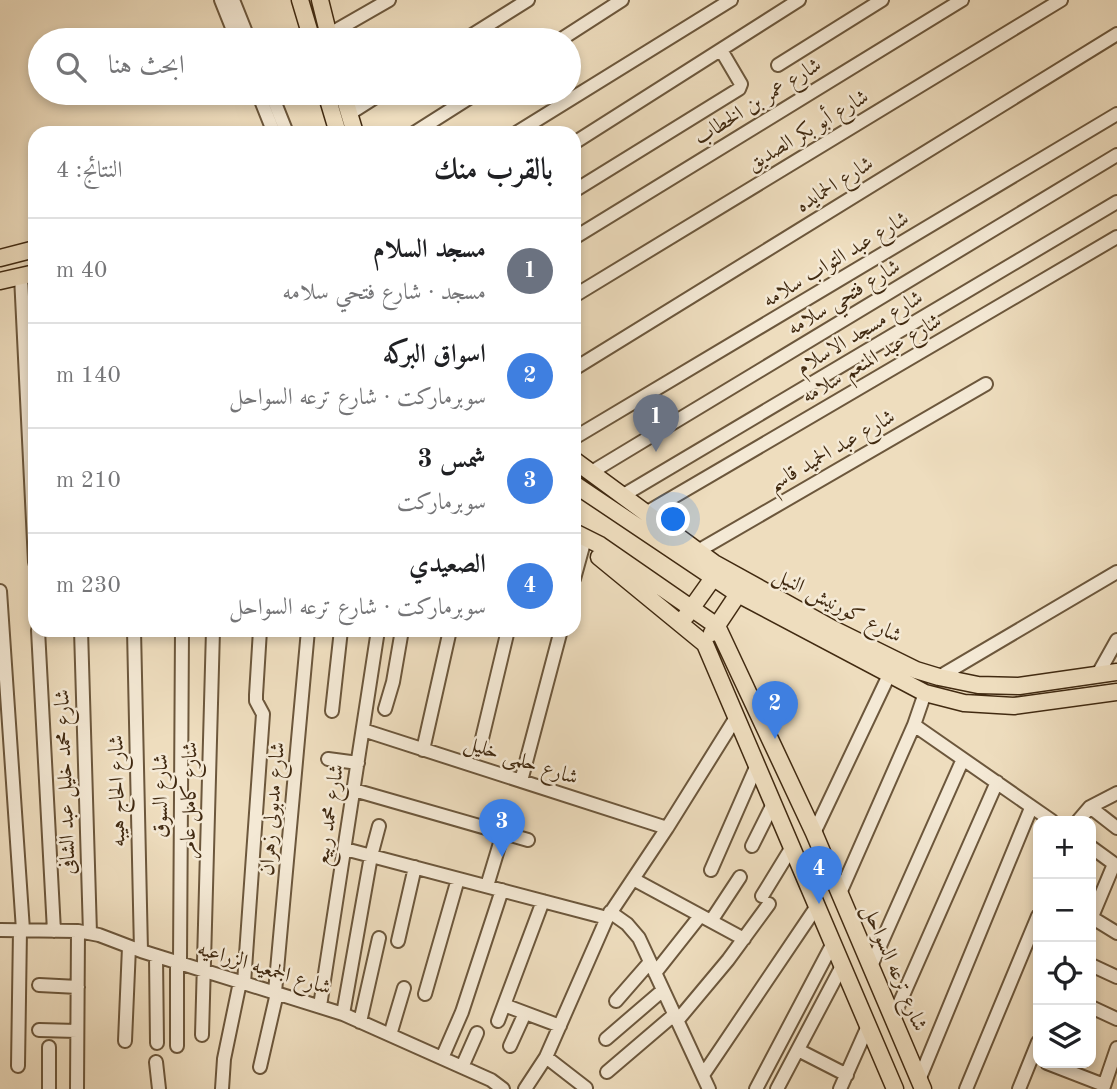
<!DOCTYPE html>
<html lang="ar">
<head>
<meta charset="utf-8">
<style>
  :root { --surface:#fff; --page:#f2f2f2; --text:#202124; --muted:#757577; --line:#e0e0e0; --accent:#1a73e8 }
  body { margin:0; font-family:"Old Standard TT",Amiri,serif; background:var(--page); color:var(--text); direction:rtl }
  .controls { position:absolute; right:21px; bottom:21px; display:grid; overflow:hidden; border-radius:14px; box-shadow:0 4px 10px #0003 }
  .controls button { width:63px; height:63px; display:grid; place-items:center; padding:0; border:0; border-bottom:2px solid var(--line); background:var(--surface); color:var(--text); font:35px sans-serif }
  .you { position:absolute; left:674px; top:520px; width:24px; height:24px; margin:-18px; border:5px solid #fff; border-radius:50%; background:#1a73e8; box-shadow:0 0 0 10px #1a73e833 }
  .badge { display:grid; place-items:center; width:46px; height:46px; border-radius:50%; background:var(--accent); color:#fff; font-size:23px; font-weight:700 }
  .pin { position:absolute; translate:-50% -58px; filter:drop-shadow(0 2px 4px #0008) }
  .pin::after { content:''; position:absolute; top:37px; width:24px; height:21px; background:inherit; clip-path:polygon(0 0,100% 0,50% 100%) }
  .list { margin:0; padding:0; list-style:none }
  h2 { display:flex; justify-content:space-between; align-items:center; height:91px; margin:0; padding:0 28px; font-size:30px }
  h2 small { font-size:23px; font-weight:400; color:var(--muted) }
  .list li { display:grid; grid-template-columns:46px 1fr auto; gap:21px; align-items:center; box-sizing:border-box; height:105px; padding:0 28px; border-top:2px solid var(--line) }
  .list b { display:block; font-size:26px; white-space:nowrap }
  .list p { margin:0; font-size:23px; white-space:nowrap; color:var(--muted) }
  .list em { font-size:23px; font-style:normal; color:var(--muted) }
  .icon { flex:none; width:38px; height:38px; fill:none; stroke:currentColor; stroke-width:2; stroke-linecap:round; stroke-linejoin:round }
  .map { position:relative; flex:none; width:1117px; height:1089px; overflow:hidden; direction:ltr }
  .search { position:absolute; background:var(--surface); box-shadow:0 4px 10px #0003; left:28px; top:28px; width:553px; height:77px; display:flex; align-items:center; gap:18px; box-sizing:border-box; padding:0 24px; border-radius:38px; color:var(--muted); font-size:26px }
  .panel { position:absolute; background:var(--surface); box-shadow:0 4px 10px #0003; left:28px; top:126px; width:553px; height:511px; border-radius:21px; direction:rtl }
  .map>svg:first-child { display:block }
</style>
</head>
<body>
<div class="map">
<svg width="1117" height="1089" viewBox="0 0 1117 1089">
  <rect width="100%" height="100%" fill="#eeddbe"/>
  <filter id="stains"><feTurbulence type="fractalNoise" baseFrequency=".00286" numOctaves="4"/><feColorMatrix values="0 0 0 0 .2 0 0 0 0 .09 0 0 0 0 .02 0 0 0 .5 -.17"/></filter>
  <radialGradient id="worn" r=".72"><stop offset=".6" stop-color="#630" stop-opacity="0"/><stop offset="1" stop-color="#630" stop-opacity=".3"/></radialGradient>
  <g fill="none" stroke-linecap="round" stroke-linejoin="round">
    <defs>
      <path id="minor" d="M 221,0 L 237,40
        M 233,0 L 249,40
        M 328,35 L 389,0
        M 464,40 L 528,0
        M 560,40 L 622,0
        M 778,65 L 882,0
        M 258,93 L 274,133
        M 271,93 L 287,133
        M 349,114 L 382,93
        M 414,133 L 477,93
        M 516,133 L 731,0
        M 574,143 L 799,0
        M 574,191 L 739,89 L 741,84 L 721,50
        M 574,238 L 962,0
        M 21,276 L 35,562
        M 574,296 L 1061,0
        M 574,369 L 1117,34
        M 574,438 L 1117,114
        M 590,473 L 1117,155
        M 622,496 L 1117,202
        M 646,513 L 1117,237
        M 698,551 L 986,384
        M 574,579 L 585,539
        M 0,591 L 23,930
        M 38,630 L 54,931
        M 81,630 L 90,933
        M 134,630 L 141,951
        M 1098,674 L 1117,640
        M 939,677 L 1117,572
        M 925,693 L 914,725 L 1052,821
        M 385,709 L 393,682 L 402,630
        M 332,711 L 341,630
        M 363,730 L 667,828
        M 480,747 L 508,630
        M 423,750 L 450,630
        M 328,759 L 358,763
        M 521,781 L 561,630
        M 354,790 L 528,840
        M 1090,807 L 1117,828
        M 1078,821 L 1090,807 L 1117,793
        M 814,833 L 889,675
        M 752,846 L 773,804
        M 1091,847 L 1117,866
        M 345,849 L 607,918
        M 711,870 L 757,765
        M 633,879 L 744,939
        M 487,886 L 503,833
        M 840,893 L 914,725
        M 762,896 L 792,847
        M 610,912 L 627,924 L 639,938 L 709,1089
        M 1091,917 L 1117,933
        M 1091,919 L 1114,864
        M 711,921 L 740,877
        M 0,930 L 78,931 L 99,935 L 141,951 L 343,1014 L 491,1080 L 503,1089
        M 398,941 L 415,867
        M 156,956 L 157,1043
        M 180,963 L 182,630
        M 1091,965 L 1117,977
        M 871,966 L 963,759
        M 655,973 L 700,916
        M 244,983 L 263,714 L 256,701 L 256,695 L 260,630
        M 39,985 L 78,987
        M 275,992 L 308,630
        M 425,994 L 458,879
        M 616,1001 L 650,962
        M 504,1005 L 560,1026
        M 320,1006 L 378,630
        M 1091,1007 L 1117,1019
        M 343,1014 L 371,856 L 379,826
        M 893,1018 L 997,782
        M 498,1021 L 543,901
        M 677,1021 L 728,960 L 769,904
        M 360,1022 L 379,938
        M 39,1030 L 77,1031
        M 202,1035 L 213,630
        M 390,1035 L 404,988
        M 606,1039 L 663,990
        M 125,1041 L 129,947
        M 177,1046 L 177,962
        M 510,1046 L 525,1013
        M 798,1050 L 847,1075
        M 546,1057 L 586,1088
        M 442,1058 L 462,1012 L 502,890
        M 156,1062 L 159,1089
        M 1047,1063 L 1104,1085
        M 18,1066 L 20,930
        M 260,1067 L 277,993
        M 462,1067 L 477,1033
        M 607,1072 L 675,1014
        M 703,1075 L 817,906
        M 919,1080 L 1031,808
        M 49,1089 L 49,1047
        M 77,1089 L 78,931
        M 222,1089 L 224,1059 L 240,982
        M 525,1089 L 546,1057 L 607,918 L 667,828 L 735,719
        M 756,1089 L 833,943
        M 777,1089 L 842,966
        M 840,1089 L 868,1026
        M 966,1089 L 1038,916
        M 1019,1089 L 1038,1042
        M 1103,1089 L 1117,1048"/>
      <path id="major" d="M 300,0 L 312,40
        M 320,0 L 330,40
        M 326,93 L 338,133
        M 343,93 L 355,133
        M 0,258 L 35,249
        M 0,281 L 35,273
        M 574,460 L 714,563 L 833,629 L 916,670 L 939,677 L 978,685 L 1019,686 L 1117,672
        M 574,484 L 738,594 L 925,693 L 964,703 L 1014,706 L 1117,692
        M 574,532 L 600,545 L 717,626 L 814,833 L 923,1089
        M 599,557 L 705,644 L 895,1089
        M 686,616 L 713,578
        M 712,633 L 738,594"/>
    </defs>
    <use href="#minor" stroke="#6c573c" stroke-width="16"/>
    <use href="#major" stroke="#412a11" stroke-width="19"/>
    <use href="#minor" stroke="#f4e9d5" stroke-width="12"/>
    <use href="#major" stroke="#eeddbe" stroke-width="16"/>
  </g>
  <g text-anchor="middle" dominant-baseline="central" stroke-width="5" stroke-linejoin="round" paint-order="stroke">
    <g font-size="21" fill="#412a11" stroke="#f4e9d5">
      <text transform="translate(758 102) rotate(-32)">شارع عمر بن الخطاب</text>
      <text transform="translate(808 131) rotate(-31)">شارع أبو بكر الصديق</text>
      <text transform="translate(835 185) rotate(-32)">شارع الحمايده</text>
      <text transform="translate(836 260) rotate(-31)">شارع عبد التواب سلامه</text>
      <text transform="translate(844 298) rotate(-31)">شارع فتحي سلامه</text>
      <text transform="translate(860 333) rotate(-31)">شارع مسجد الاسلام</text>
      <text transform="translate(872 359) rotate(-30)">شارع عبد المنعم سلامه</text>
      <text transform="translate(832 451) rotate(-30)">شارع عبد الحميد قاسم</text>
      <text transform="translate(837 606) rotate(27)">شارع كورنيش النيل</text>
      <text transform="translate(521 761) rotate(18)">شارع حلمى خليل</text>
      <text transform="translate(66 782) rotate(-92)">شارع محمد خليل عبد الشافى</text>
      <text transform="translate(118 791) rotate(-91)">شارع الحاج هيبه</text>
      <text transform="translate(161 796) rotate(-90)">شارع السوق</text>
      <text transform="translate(190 800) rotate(-89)">شارع كامل عامر</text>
      <text transform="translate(273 809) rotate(-85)">شارع مدبولى زهران</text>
      <text transform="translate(330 815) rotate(-81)">شارع محمد ربيع</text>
      <text transform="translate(894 968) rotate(67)">شارع ترعه السواحل</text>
      <text transform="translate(264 969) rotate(17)">شارع الجمعيه الزراعيه</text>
    </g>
  </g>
  <rect width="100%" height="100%" filter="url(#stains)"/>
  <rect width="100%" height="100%" fill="url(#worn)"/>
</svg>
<div class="controls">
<button>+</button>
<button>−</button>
<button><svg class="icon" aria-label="locate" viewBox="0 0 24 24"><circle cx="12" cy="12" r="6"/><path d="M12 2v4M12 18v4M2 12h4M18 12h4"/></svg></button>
<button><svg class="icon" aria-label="layers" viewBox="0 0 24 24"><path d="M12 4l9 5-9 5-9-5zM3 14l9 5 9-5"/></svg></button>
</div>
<div class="you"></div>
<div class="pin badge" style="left:656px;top:452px;background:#6b7280">1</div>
<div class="pin badge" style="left:775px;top:739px;background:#3f7fe0">2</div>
<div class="pin badge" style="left:502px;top:857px;background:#3f7fe0">3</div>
<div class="pin badge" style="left:819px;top:904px;background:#3f7fe0">4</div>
<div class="search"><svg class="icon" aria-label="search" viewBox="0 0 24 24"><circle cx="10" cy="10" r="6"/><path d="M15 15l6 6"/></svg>ابحث هنا</div>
<section class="panel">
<h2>بالقرب منك<small>النتائج: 4</small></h2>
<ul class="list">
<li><span class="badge" style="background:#6b7280">1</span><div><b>مسجد السلام</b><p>مسجد · شارع فتحي سلامه</p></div><em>40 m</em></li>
<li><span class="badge" style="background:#3f7fe0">2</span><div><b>اسواق البركه</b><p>سوبرماركت · شارع ترعه السواحل</p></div><em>140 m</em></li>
<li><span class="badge" style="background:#3f7fe0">3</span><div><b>شمس 3</b><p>سوبرماركت</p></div><em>210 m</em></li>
<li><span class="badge" style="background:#3f7fe0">4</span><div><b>الصعيدي</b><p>سوبرماركت · شارع ترعه السواحل</p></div><em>230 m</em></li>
</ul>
</section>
</div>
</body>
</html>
